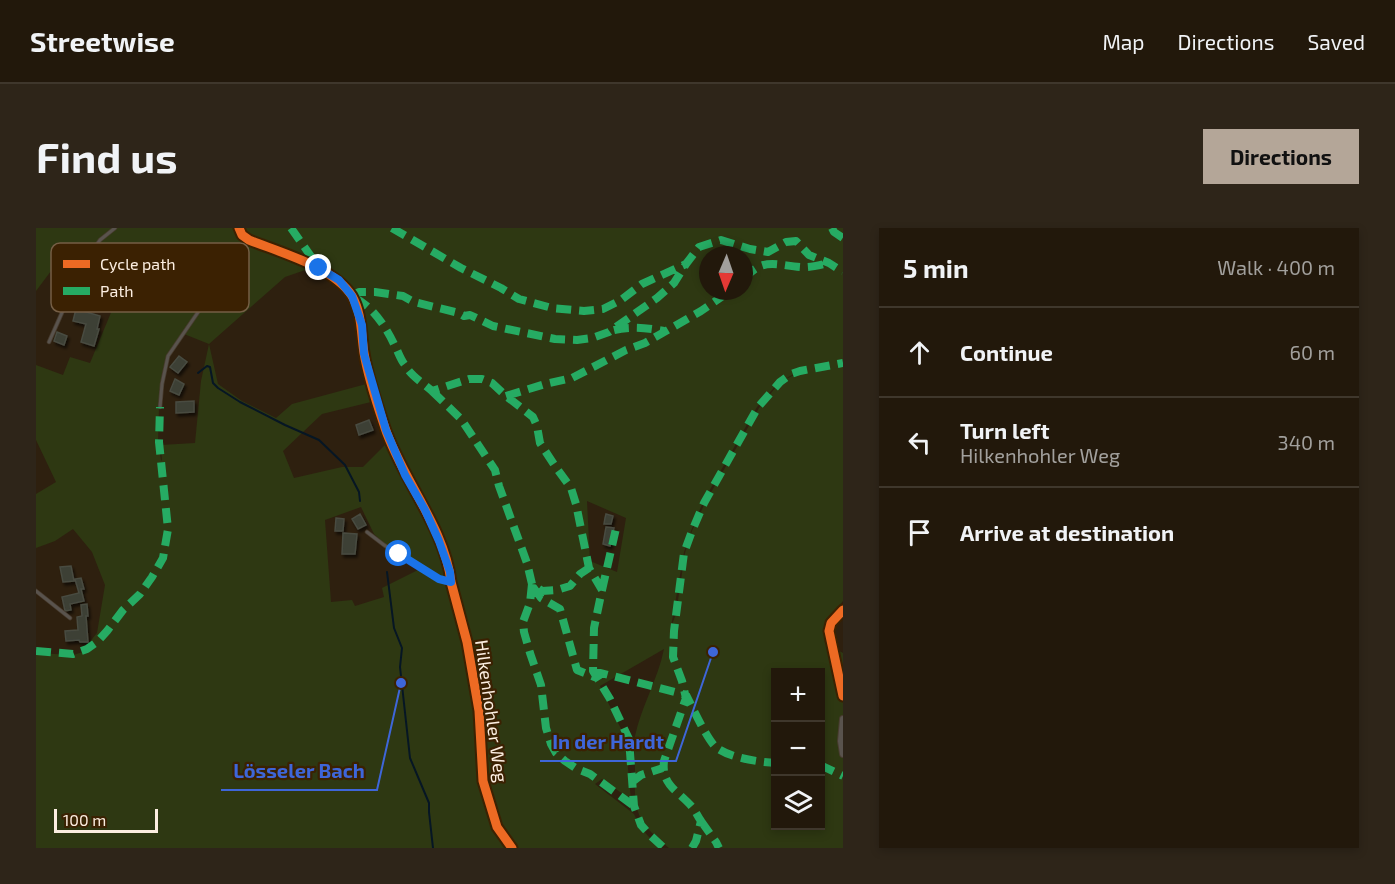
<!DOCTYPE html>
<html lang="en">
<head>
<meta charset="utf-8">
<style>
  :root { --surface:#22180b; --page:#2e2519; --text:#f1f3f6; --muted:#a2a09d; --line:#3f372c; --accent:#b4a698 }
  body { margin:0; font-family:"Exo 2",sans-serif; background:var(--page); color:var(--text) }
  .controls { position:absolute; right:18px; bottom:18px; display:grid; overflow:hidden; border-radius:0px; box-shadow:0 3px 9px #0003 }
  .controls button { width:54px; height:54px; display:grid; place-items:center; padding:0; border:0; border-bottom:2px solid var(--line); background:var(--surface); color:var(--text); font:30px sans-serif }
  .compass { position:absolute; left:663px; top:18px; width:54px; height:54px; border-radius:50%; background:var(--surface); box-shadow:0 3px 9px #0003; rotate:182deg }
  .scale { position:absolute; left:18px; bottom:15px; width:104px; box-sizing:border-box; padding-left:6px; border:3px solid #fceee1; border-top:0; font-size:16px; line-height:21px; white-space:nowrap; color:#fceee1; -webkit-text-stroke:4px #3b2102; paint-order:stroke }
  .stop { position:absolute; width:18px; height:18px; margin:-14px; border:4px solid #1a73e8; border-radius:50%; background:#fff }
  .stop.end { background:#1a73e8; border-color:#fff; box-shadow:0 2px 6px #0008 }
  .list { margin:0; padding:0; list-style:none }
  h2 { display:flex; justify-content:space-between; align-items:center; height:78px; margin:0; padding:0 24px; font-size:26px }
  h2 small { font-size:20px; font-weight:400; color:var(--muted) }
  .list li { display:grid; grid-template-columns:39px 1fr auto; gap:18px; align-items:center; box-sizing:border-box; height:90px; padding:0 24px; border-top:2px solid var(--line) }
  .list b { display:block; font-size:22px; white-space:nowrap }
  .list p { margin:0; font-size:20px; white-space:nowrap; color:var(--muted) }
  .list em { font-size:20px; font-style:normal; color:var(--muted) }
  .icon { flex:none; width:33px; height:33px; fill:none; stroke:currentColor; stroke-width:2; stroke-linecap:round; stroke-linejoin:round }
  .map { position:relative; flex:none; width:807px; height:620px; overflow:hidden; border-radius:0px }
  header { display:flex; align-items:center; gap:36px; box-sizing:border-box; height:84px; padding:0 30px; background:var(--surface); border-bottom:2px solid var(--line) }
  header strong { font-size:28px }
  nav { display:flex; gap:33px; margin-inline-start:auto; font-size:21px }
  .intro { display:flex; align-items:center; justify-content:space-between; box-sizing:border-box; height:144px; padding:0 36px }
  h1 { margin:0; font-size:42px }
  .button { padding:15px 27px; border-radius:0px; background:var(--accent); color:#111; font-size:21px; font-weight:700 }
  main { display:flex; gap:36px; padding:0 36px }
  aside { flex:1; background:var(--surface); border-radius:0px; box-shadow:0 3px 9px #0003 }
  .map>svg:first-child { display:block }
</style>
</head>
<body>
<header>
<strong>Streetwise</strong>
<nav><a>Map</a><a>Directions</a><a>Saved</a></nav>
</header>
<div class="intro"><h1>Find us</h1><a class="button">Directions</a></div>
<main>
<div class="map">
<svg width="807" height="620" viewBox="0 0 807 620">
  <defs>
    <filter id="shadow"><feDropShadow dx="2" dy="3" stdDeviation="1.5" flood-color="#0009"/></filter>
  </defs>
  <rect width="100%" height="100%" fill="#2e200f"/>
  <path fill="#2e3812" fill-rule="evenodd" d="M 0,0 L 807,0 L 807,373 C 794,389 785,393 789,415 L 807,425 L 807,620 L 633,620 C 599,592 598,584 599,541 C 599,530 597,518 599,508 C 605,479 622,451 628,421 L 564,458 L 589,509 L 595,572 L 566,551 L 559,556 L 598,586 L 603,597 L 612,608 L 626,620 L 478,620 L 463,598 L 449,552 L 444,483 L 433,413 L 415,344 L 404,312 L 390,281 L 370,245 L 351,201 L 337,155 L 329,125 L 327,97 L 318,69 L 304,52 L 281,38 L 249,49 L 173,116 L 182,156 L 206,173 L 240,190 L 256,176 L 334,155 L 339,173 L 286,186 L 247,223 L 258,250 L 306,239 L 327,239 L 353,213 C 358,225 363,237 369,248 C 385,280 410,316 413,353 L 404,350 L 349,316 L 338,306 L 325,279 L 289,292 L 295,374 L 316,372 L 319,378 L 348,369 L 346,360 L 384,341 L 403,352 L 414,355 L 430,415 L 440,483 L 445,554 L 459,600 L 474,620 L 0,620 L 0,425 L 37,427 L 47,424 L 47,422 L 61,405 L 69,357 L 56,324 L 37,301 L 19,313 L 0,320 L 0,266 L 20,254 L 0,212 L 0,137 L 27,147 L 34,129 L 54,135 L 79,75 L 92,47 L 36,15 L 0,63 ZM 672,27 L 708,27 L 708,63 L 672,63 ZM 199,28 L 201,30 L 165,83 L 148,106 L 173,116 L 165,153 L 159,215 L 125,217 L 126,233 L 125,232 L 122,214 L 123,179 L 125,156 L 132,128 ZM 760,145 L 758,147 L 744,154 L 723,180 L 669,275 L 656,303 L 649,325 L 640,386 L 635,399 L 648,324 L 655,303 L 667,274 L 721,179 L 743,154 ZM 551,273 L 590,290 L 581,344 L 554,333 ZM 740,445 L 784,445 L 784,598 L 740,598 Z"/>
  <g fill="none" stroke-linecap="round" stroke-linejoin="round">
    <path stroke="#061624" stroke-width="2" d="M 162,145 L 171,138 L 174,139 L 177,155 L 182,160 L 204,174 L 249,197 L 283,212 L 309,237 L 323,264 L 324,273
      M 351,344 L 358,400 L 366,420 L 364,439 L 374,530 L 393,575 L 393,584 L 397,620"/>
  </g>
  <path fill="#3c3f36" stroke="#484b41" stroke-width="1.5" filter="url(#shadow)" d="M 40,81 L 64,88 L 61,101 L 63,101 L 58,118 L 45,114 L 50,96 L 37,93 Z
    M 21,104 L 31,108 L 28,117 L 18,113 Z
    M 143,128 L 151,134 L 142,145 L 134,139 Z
    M 139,151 L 148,156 L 143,167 L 134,163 Z
    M 158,173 L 158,184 L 140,185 L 140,174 Z
    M 333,192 L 337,202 L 323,207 L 320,197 Z
    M 324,286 L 330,297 L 322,301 L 316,291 Z
    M 570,286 L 577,288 L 575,296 L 568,296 L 569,290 Z
    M 300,290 L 308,291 L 307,303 L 299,303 Z
    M 570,299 L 578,300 L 574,318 L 567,316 Z
    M 307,305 L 321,306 L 319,326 L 306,326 Z
    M 35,338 L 38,353 L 27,354 L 24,339 Z
    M 45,350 L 48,361 L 45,361 L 48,373 L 34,376 L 35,382 L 29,383 L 26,369 L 43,365 L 39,351 Z
    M 51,376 L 52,388 L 50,388 L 52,414 L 44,414 L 43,412 L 30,413 L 29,403 L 42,402 L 41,389 L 46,388 L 45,377 Z"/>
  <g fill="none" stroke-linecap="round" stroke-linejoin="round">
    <defs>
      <path id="service" d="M 13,114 L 47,37 L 64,12 L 79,0
        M 124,179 L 126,156 L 132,128 L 193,39 L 213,12
        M 331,304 L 348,317 L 403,351 L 413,354
        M 0,363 L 34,390"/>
      <path id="minor" d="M 203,0 L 206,7 L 213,12 C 243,24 298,39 316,68 C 326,85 325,106 328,125 C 332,150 341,176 349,200 C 366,251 409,300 415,354 L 431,414 L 443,483 L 447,553 L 461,599 L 476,620
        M 807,382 L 795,395 L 793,403 L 807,468
        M 807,491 L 805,513 L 807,526"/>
    </defs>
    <use href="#service" stroke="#483c2f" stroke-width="4.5"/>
    <use href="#minor" stroke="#483c2f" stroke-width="8"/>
    <use href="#service" stroke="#59534d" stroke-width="3"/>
    <use href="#minor" stroke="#59534d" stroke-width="6"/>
    <path stroke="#26ab63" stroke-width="8" stroke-dasharray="15 8" stroke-linecap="butt" d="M 255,0 L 281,37
      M 356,0 L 425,40 L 465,60 L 483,71 L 516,80 L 548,83 L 567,81 L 585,72 L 606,56 L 650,36
      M 796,0 L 798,4 L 807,10
      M 708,51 C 727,29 739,37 764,39 C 773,40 784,37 793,35
      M 316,68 L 323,64 L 339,64 L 367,68 L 378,74 L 423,85 L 428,88 L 434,87 L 457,98 L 519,111 L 541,112 L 556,110 L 573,104 L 621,70 L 638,55 L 650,36 L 663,19 L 685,12 L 714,21 L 732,24 L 750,14 L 760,13 L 773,27 L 793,35 L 807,44
      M 319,70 C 336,78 350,99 358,116 C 362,123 364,131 369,137 C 375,148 387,155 396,163 L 433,151 L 446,151 L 456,155 L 470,168 L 497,189 L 501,198 L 504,215 L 519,238 L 535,260 L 540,276 L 553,340 L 566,362 L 558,400 L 557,443 L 574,471 L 593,511 L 598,578 L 605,597 L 615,608 L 628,620
      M 578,102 C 594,98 612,100 628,103
      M 396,163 L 425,191 L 459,242 L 463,258 L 491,335 L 496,356 L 506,363 L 521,362 L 534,358 L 544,346 L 553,340
      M 470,168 L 509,156 L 536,150 L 590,122 L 609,115 L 665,83 L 694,63
      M 496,356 L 494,375 L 487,394 L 488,404 L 494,425 L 505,457 L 510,500 L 515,516 L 520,525 L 529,533 L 541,541 L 554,546 L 598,578
      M 497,359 L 505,370 L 524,381 L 541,442 L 561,450
      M 566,362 L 581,296
      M 0,423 L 37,426 L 51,421 L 61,414 L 71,403 L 87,382 L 104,366 L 116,349 L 127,330 L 132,301 L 123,214 L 124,179
      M 557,443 L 650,467 C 656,478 672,514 681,520 C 695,530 722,534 740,535
      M 784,537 L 807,548
      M 596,554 L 605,547 L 627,540
      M 665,593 L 680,614 L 683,620
      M 656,620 L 660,613 L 665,593 C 662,589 660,584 657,580 C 643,563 625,558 628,533 L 650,470 L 646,453 L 637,429 L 638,403 L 648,325 L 656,303 L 668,275 L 722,179 L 744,154 L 755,146 L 764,143 L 807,135"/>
    <defs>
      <path id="cycleway" d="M 203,0 L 206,7 L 213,12 C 243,24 298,39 316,68 C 326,85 325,106 328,125 C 332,150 341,176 349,200 C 366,251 409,300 415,354 L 431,414 L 443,483 L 447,553 L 461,599 L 476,620
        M 807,382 L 795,395 L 793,403 L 807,468"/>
    </defs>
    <use href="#cycleway" stroke="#3b2102" stroke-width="13"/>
    <use href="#cycleway" stroke="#ed6a23" stroke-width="9"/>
  </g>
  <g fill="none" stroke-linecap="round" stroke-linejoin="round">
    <path stroke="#1a73e8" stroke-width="8" d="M 283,40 L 303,52 L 316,68 L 326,97 L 328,126 L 350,202 L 369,247 L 389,282 L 403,313 L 414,344 L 415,354 L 403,351 L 363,326"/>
  </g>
  <g text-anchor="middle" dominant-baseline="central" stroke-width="4.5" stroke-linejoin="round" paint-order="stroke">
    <g font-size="18" fill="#fceee1" stroke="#3b2102">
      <text transform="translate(456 483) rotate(82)">Hilkenhohler Weg</text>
    </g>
  </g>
  <rect x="15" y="15" width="198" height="69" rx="9" fill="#3b2102" stroke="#755e45" stroke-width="1.5"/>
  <rect x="27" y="32" width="27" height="8" fill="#ed6a23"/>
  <rect x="27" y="59" width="27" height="8" fill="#26ab63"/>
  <g font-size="16" fill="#fceee1">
    <text x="64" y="42">Cycle path</text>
    <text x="64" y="69">Path</text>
  </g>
  <path fill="none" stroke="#3e66d9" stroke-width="2" d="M677 424L640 533H504M365 455L341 562H185"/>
  <g fill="#3e66d9" stroke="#3b2102" stroke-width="2">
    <circle cx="677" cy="424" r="6"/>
    <circle cx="365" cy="455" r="6"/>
  </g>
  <g font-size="20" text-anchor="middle" font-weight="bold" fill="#3e66d9" stroke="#3b2102" stroke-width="4.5" stroke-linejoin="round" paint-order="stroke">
    <text x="572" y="521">In der Hardt</text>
    <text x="263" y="550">Lösseler Bach</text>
  </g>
</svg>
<div class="controls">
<button>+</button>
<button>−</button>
<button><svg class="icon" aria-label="layers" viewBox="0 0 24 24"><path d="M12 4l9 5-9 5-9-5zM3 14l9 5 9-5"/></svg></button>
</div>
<svg class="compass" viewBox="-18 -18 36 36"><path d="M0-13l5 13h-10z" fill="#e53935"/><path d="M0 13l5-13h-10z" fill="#a2a09d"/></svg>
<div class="scale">100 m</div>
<div class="stop" style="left:363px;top:326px"></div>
<div class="stop end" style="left:283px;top:40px"></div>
</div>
<aside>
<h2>5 min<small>Walk · 400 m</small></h2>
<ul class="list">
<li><svg class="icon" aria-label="ahead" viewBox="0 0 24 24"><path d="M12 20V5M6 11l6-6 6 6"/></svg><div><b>Continue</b></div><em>60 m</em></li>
<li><svg class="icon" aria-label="left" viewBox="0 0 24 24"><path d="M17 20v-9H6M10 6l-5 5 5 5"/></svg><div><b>Turn left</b><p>Hilkenhohler Weg</p></div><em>340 m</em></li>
<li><svg class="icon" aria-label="arrive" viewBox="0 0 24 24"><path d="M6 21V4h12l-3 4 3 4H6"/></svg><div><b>Arrive at destination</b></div></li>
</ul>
</aside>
</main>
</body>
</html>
